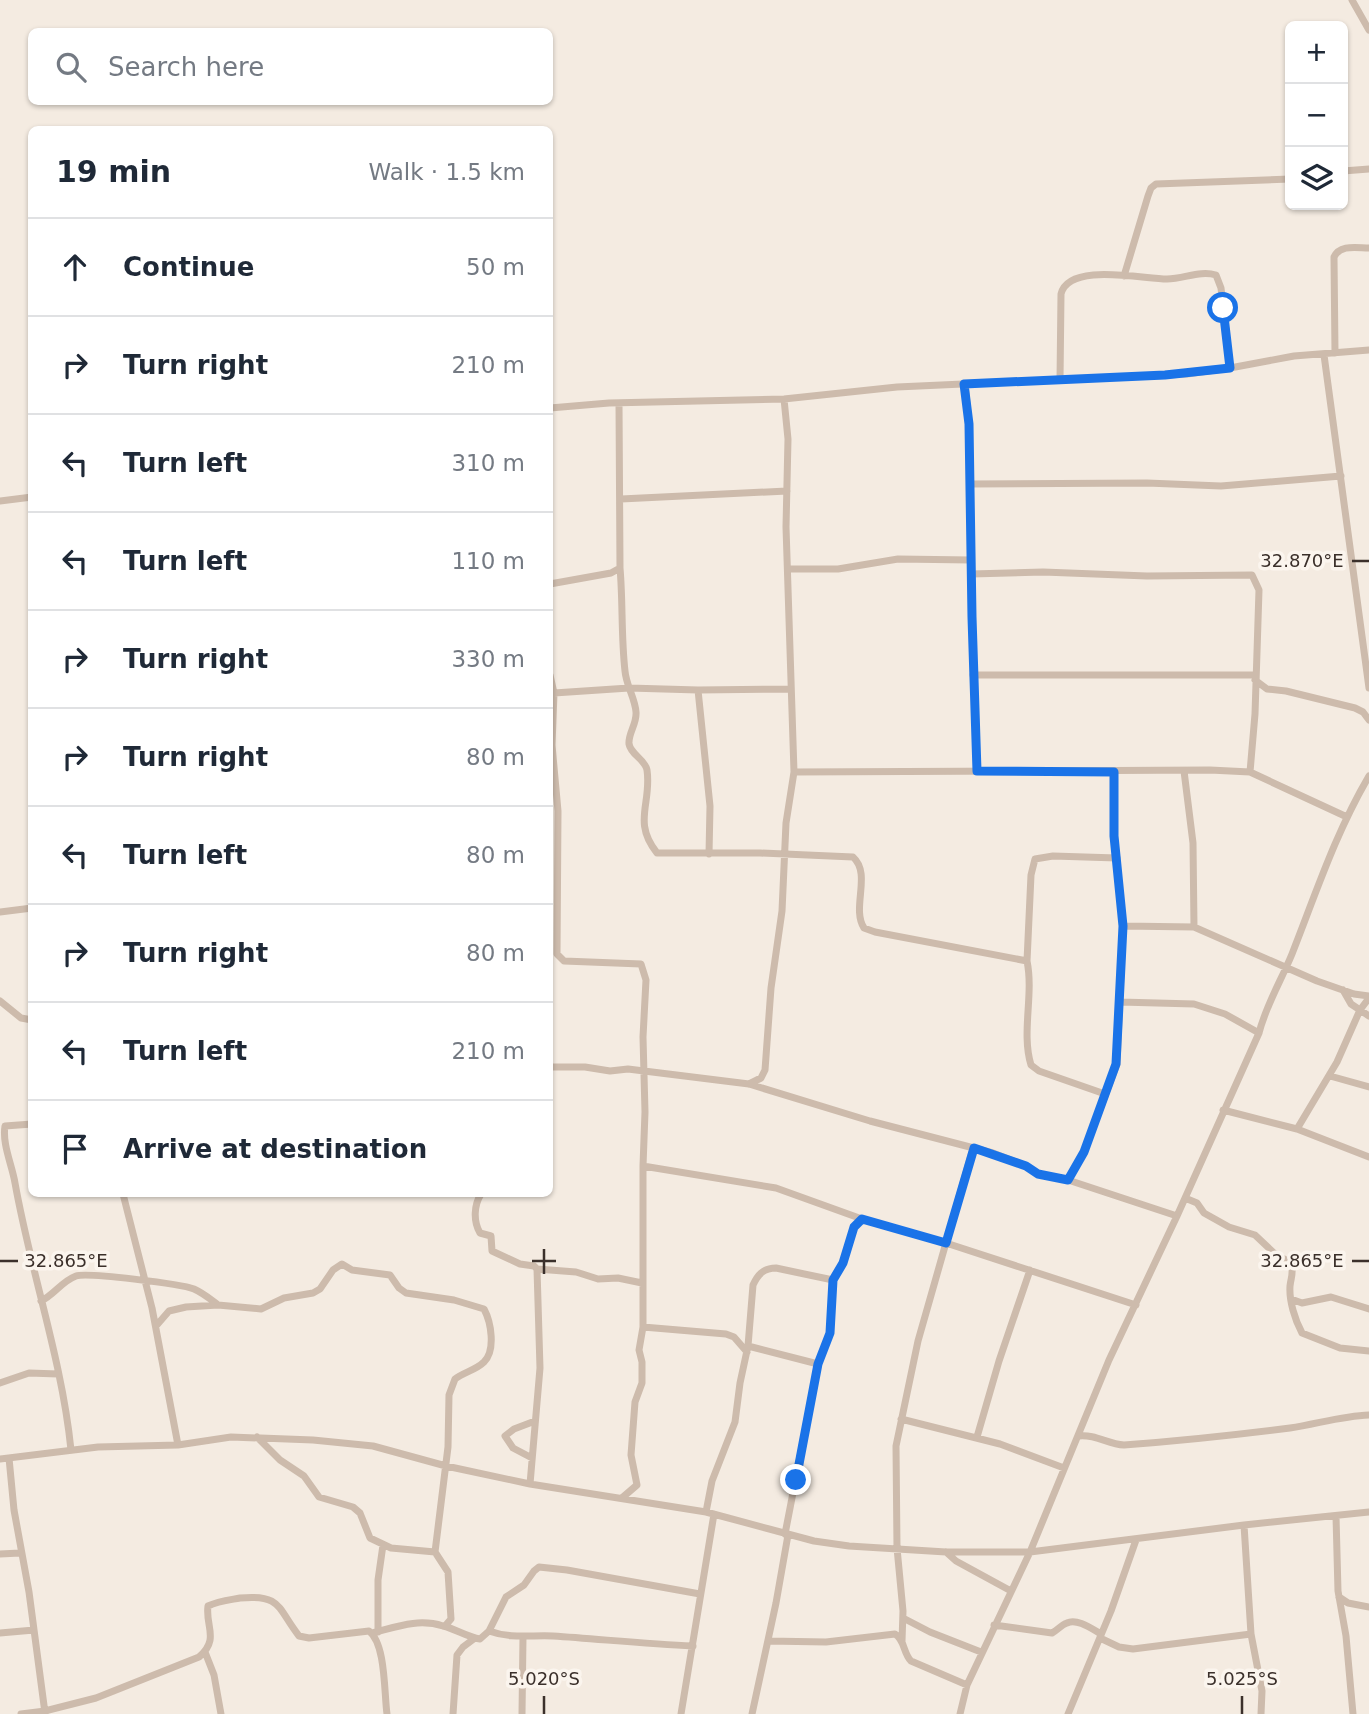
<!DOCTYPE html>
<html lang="en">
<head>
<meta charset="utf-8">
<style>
  :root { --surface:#fff; --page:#f2f2f3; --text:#1f2937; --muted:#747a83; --line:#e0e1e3 }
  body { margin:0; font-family:"DejaVu Sans",sans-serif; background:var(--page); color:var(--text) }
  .controls { position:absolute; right:21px; top:21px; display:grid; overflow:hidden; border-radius:10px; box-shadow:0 2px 5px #0004 }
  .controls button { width:63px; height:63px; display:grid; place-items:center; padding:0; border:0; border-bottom:2px solid var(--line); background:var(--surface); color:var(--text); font:35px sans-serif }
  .stop { position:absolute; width:21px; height:21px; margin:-16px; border:5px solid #1a73e8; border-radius:50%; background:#fff }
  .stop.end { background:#1a73e8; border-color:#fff; box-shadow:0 2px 7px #0008 }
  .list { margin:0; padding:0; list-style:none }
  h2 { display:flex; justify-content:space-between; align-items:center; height:91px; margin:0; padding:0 28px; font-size:30px }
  h2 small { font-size:23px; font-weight:400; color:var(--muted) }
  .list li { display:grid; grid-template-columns:46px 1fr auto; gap:21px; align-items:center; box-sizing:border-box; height:98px; padding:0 28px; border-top:2px solid var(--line) }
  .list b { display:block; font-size:26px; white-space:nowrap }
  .list em { font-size:23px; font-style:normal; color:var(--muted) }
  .icon { flex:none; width:38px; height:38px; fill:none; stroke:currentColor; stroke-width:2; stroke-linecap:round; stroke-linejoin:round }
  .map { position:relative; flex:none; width:1369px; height:1714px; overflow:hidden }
  .search { position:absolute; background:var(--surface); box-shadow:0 2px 5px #0004; left:28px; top:28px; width:525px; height:77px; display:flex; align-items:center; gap:18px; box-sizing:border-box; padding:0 24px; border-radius:10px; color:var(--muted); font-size:26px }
  .panel { position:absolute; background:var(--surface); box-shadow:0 2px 5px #0004; left:28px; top:126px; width:525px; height:1071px; border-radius:10px }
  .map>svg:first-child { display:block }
</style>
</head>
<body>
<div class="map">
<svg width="1369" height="1714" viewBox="0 0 1369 1714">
  <rect width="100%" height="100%" fill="#f4ebe1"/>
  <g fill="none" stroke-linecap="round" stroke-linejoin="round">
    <path stroke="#cdbbac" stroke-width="7" d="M 1352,0 L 1369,30
      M 1343,171 L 1369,169
      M 1124,276 L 1148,196 L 1151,188 L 1156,184 L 1290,179
      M 1335,353 L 1334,257 C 1340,244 1357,248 1369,248
      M 1324,355 L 1369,688
      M 1060,380 L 1061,294 C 1069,262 1142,279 1167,279 C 1184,279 1200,270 1216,275 L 1221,288 L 1230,368
      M 965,384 L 969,424 L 972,617 L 977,771
      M 550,408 L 609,403 L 784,399 L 897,387 L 1187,374 L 1230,368 L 1294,356 L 1369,350
      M 970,484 L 1147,483 L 1221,486 L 1341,476
      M 621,499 L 787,491
      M 0,501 L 32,497
      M 620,568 C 623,602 621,636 625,671 C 626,685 635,698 636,712 C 637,724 628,733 629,744 C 631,755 645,759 647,770 C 652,803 632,822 657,853 L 760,853 L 853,857 C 872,874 851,908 864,928 L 875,932 L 1027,961 C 1034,995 1021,1032 1031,1065 L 1039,1071 L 1105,1094
      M 788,569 L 838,569 L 898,559 L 971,560
      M 971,574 L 1043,572 L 1147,576 L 1252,575 L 1259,590 L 1255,714 L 1250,772
      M 550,584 L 611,573 L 620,568 L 619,403
      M 550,675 L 554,693 L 552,745 L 558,811 L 557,954 L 564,961 L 641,964 L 646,980 L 643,1037 L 645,1112 L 643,1166 L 643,1327 L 639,1350 L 642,1362 L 642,1383 L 635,1402 L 631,1455 L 637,1485 L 623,1497
      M 973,675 L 1255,675
      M 1255,680 L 1267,689 L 1286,691 L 1355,708 L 1363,712 L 1369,720
      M 698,690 L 710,806 L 709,854
      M 554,693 L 629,688 L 698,690 L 790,689
      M 1184,771 L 1193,843 L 1194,927
      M 794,772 L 1210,770 L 1250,772 L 1347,817
      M 0,912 L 32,908
      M 1123,926 L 1194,927 L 1317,981 L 1354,994 L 1369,996
      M 1027,961 L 1031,875 L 1035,859 L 1053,856 L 1117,858
      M 1343,990 L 1351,1004 L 1369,1016
      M 0,1001 L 21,1018 L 32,1020
      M 1120,1002 L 1194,1004 L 1225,1014 L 1259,1033
      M 550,1067 L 585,1067 L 610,1071 L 628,1069 L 749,1084 L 870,1121 L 993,1153 L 1026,1166 L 1038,1174 L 1068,1180 L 1177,1216
      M 1330,1076 L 1369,1087
      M 749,1084 L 761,1078 L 765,1070 L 771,988 L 782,911 L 786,823 L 794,772 L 786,527 L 788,439 L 784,399
      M 1223,1110 L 1297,1129 L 1369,1157
      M 32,1124 L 5,1126 C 2,1144 12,1165 15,1183 C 31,1273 62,1360 71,1450
      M 1297,1129 L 1337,1062 L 1360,1010 L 1369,998
      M 643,1166 L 776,1188 L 862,1219 L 946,1243 L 1136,1305
      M 1068,1180 L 1084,1152 L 1117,1064 L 1123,926 L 1114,836 L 1114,772
      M 123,1194 L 152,1308 L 178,1445
      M 481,1194 C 474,1205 473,1221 480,1233 L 491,1236 L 492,1251 L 520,1264 L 534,1266 L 537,1269 L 540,1368 L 530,1484
      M 1185,1198 L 1197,1203 L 1204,1213 L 1229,1227 L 1255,1235 L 1274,1253 L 1291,1263 C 1294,1273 1291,1277 1290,1286 C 1289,1301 1295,1320 1302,1333 L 1340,1348 L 1369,1351
      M 537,1269 L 576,1272 L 598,1279 L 618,1278 L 642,1283
      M 1291,1299 L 1302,1303 L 1331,1297 L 1369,1309
      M 41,1301 C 54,1295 62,1281 76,1276 C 87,1272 181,1284 194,1289 C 203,1293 210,1299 217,1304
      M 156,1326 L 169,1311 L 186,1307 L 218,1305 L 261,1309 L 284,1298 L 313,1293 L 320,1289 L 333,1270 L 342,1264 L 352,1270 L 390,1275 L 399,1288 L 406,1293 L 454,1300 L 484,1309 C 491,1322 496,1350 484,1362 C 476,1370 464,1372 455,1379 L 449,1395 L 448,1447 L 435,1552 L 448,1572 L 451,1619 L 445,1626
      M 643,1327 L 726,1334 L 734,1337 L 747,1352
      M 748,1346 L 818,1364
      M 0,1383 L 29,1373 L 58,1374
      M 901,1419 L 1000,1444 L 1064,1468
      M 1079,1436 C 1095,1434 1108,1444 1124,1445 C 1179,1441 1235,1435 1290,1428 C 1317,1424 1342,1416 1369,1415
      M 257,1437 L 280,1460 L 304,1476 L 319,1497 L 353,1507 L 360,1513 L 370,1538 L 391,1548 L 435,1552
      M 977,1437 L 999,1361 L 1030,1270
      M 9,1458 L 14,1510 L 29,1592 L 45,1713
      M 532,1458 L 513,1448 L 505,1436 L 514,1429 L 535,1421
      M 0,1459 L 98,1447 L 178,1445 L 231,1437 L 313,1440 L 373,1446 L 446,1466 L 530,1484 L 706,1512 L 814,1541 L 849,1546 L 946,1552 L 1030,1552 L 1244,1525 L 1369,1512
      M 706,1512 L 712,1481 L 735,1422 L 740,1383 L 748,1346 L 753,1285 C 758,1274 764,1268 776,1268 L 833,1280
      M 1336,1516 L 1338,1591 L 1346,1636 L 1353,1714
      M 1244,1525 L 1251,1634 L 1262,1691 L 1261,1714
      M 785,1534 L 818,1364 L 830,1333 L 833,1280 L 843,1263 L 854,1227 L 862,1219
      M 946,1552 L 956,1561 L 1011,1591
      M 0,1554 L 20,1553
      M 1339,1597 L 1348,1603 L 1369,1607
      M 903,1618 L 930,1632 L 981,1652
      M 994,1625 L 1052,1633 C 1058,1630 1061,1625 1067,1623 C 1077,1618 1092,1629 1101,1634
      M 489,1631 C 511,1639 530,1635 553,1636 C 599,1639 646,1644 693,1646
      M 378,1632 L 378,1580 L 383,1545
      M 0,1633 L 34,1630
      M 372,1633 C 396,1627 418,1618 443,1626 C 456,1629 467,1637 480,1639 L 489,1631 L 506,1597 L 524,1585 L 534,1571 L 539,1567 L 567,1570 L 700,1594
      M 1100,1638 L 1119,1647 L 1133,1649 L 1251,1634
      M 768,1641 L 826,1642 L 895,1634 C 905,1640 903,1653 911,1661 L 967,1685
      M 902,1641 L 903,1611 L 897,1548 L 896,1446 L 918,1341 L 973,1148
      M 205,1652 L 214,1675 L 221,1714
      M 21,1714 L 45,1711 L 96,1698 L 199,1657 C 220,1639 205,1626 208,1606 C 218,1601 229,1600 240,1598 C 282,1594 277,1608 299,1636 L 309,1638 L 369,1631 C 386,1644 384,1693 387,1714
      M 453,1714 L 457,1655 L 463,1647 L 475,1638
      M 522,1714 L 523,1637
      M 681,1714 L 714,1514
      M 752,1714 L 776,1603 L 788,1535
      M 960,1714 L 967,1685 L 1030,1552 L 1109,1360 L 1177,1216 L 1259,1033 C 1266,1005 1281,981 1292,954 C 1316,893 1336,832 1369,776
      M 1068,1714 L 1111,1611 L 1136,1540"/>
  </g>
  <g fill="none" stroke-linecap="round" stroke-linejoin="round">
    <path stroke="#1a73e8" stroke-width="9" d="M 796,1480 L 818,1364 L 830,1333 L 833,1280 L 843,1263 L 854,1227 L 862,1219 L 946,1243 L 974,1148 L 1026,1166 L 1038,1174 L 1068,1180 L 1084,1152 L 1116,1064 L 1123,926 L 1114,836 L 1114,772 L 977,771 L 972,617 L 969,424 L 964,384 L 1165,375 L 1230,368 L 1223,308"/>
  </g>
  <path fill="none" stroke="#3b302b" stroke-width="2.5" d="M 1352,561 L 1369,561M 544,1249 L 544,1274M 0,1261 L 18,1261M 532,1261 L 556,1261M 1352,1261 L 1369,1261M 544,1696 L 544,1714M 1242,1696 L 1242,1714"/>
  <g font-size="18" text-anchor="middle" fill="#3b302b" stroke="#fbf5ee" stroke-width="7" stroke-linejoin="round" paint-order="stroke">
    <text x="1302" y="567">32.870°E</text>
    <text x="1302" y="1267">32.865°E</text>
    <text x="66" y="1267">32.865°E</text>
    <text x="544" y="1685">5.020°S</text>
    <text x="1242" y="1685">5.025°S</text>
  </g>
</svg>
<div class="controls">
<button>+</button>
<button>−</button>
<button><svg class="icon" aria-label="layers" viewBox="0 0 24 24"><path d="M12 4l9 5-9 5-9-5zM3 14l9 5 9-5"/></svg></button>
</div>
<div class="stop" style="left:1223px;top:308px"></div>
<div class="stop end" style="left:796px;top:1480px"></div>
<div class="search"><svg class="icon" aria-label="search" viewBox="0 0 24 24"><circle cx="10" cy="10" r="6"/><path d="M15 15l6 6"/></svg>Search here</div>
<section class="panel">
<h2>19 min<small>Walk · 1.5 km</small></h2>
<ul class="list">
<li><svg class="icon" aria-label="ahead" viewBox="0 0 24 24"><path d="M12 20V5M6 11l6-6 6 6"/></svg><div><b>Continue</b></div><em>50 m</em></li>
<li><svg class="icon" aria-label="right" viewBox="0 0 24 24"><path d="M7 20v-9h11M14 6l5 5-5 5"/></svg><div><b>Turn right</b></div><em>210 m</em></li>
<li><svg class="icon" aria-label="left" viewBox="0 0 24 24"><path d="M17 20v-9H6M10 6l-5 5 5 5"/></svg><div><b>Turn left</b></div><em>310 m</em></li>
<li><svg class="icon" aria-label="left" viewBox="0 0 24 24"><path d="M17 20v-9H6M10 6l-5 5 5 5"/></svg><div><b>Turn left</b></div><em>110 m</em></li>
<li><svg class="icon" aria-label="right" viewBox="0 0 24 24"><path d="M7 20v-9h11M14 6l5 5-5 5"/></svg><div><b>Turn right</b></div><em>330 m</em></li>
<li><svg class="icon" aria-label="right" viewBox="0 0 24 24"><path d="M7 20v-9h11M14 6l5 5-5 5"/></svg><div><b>Turn right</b></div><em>80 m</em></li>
<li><svg class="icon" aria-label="left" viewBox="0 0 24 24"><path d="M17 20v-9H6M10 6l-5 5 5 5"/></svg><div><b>Turn left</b></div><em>80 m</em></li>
<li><svg class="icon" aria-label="right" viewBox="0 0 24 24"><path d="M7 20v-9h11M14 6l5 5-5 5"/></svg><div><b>Turn right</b></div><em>80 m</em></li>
<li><svg class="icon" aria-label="left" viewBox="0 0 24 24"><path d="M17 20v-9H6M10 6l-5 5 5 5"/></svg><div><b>Turn left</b></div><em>210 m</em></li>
<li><svg class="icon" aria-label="arrive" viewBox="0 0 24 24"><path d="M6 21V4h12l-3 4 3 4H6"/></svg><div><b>Arrive at destination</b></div></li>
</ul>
</section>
</div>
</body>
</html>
